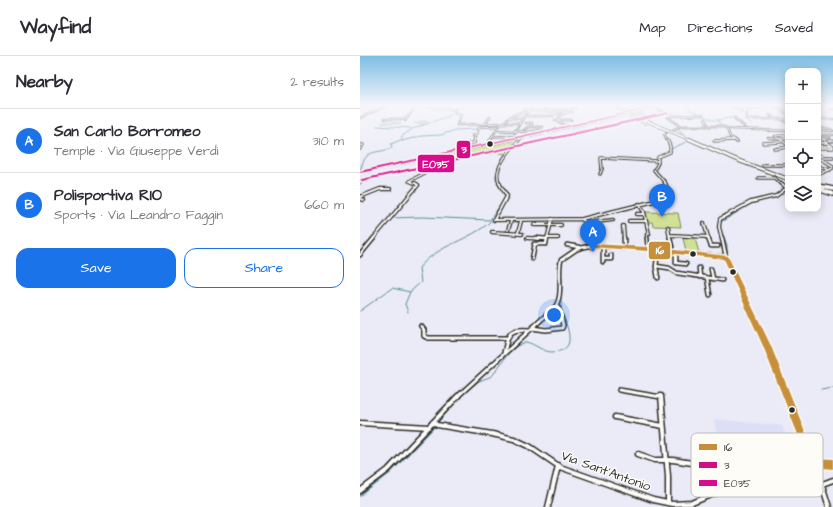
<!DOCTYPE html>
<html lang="en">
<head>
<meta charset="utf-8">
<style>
  :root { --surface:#fff; --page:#f7f7f7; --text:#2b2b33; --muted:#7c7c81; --line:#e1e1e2; --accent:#1a73e8 }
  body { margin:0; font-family:"Architects Daughter",sans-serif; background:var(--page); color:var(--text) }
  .controls { position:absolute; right:12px; top:12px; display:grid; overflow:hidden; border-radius:8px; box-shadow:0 2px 10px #0003 }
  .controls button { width:36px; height:36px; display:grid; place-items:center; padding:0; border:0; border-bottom:1px solid var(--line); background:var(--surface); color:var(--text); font:20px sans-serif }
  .you { position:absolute; left:194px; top:259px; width:14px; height:14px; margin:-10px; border:3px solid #fff; border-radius:50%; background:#1a73e8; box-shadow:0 0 0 6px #1a73e833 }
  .badge { display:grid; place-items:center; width:26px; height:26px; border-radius:50%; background:var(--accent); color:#fff; font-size:13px; font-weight:700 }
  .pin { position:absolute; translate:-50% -33px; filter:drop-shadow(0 1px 2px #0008) }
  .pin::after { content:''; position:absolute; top:21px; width:14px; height:12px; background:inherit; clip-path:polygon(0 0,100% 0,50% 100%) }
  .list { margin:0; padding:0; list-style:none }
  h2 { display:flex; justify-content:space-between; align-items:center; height:52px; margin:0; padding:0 16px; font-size:17px }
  h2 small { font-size:13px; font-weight:400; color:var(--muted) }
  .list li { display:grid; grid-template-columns:26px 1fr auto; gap:12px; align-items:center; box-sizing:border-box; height:64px; padding:0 16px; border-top:1px solid var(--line) }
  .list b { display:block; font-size:15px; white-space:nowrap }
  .list p { margin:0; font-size:13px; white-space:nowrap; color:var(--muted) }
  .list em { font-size:13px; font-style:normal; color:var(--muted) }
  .actions { display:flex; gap:8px; padding:12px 16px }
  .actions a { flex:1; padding:9px 0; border:1px solid var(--accent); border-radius:12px; text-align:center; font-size:14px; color:var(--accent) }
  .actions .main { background:var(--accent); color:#fff }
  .icon { flex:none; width:22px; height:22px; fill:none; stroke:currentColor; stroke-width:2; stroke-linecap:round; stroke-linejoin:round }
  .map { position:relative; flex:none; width:473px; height:451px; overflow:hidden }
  header { display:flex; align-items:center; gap:24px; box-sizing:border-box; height:56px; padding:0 20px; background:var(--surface); border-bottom:1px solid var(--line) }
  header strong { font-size:19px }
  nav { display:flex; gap:22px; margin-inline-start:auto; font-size:14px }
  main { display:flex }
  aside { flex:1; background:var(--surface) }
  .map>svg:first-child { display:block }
</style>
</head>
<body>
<header>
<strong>Wayfind</strong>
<nav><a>Map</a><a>Directions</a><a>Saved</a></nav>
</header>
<main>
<aside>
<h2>Nearby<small>2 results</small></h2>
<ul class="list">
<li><span class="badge">A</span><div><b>San Carlo Borromeo</b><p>Temple · Via Giuseppe Verdi</p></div><em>310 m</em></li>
<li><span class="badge">B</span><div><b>Polisportiva RIO</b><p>Sports · Via Leandro Faggin</p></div><em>660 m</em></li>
</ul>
<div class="actions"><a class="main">Save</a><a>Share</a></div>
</aside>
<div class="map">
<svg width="473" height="451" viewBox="0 0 473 451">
  <rect width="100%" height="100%" fill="#eaebf6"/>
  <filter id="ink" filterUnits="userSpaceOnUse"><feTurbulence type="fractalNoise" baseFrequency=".025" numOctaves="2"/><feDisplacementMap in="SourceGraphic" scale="8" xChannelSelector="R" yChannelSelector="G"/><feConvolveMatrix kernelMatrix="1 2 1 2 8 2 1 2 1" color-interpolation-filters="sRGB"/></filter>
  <g filter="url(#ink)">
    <path fill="#dcdff6" d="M 354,363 L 422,370 L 428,384 L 442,385 L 452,409 L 420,407 L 419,404 L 373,398 L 373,406 L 361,404 Z"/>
    <path fill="#d0e094" stroke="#7e8660" d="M 161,82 L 153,92 L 146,98 L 134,96 L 132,98 L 123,98 L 80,103 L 83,98 Z
      M 285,156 L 318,157 L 321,171 L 293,170 L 292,166 L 287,166 Z
      M 323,182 L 335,182 L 339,197 L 326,195 Z"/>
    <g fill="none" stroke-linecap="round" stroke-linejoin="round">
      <path stroke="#5d8c95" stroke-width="1" d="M 330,49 L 329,54 L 353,64 L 358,64 L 360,68
        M 458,50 L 462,52 L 458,53
        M 458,55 L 465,60
        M 358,64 L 376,61
        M 59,65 L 70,66
        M 388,65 L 392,69
        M 22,67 L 41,67
        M 54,67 L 65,68
        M 216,68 L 224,67
        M 17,70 L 35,71
        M 211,70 L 213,69
        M 36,71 L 50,72
        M 320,71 L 319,73 L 326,81
        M 182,76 L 205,71
        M 42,85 L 61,80 L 81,79 L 95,74 L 116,73
        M 143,101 L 144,99
        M 141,104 L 142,102
        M 140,109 L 141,104
        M 0,115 C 6,94 10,98 30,93 L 32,91 L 31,88 L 43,83 L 41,81 L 52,73 L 89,60 L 93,54 L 104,49
        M 70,115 L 80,103
        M 136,119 L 136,123 L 141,132
        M 0,123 L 9,123 L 0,128
        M 300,144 L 308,140 C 311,128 304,121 295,115 L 299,108 L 298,102 L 311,97 L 311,93 L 328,85
        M 288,148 L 297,146
        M 258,157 L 268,153
        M 31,162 L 63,161 L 130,164 L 143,145
        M 361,166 C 374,159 385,150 398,145
        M 360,171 L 367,189 L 367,201
        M 0,255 L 32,232 L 50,236 L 61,226 L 59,212 C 78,188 110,185 131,165
        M 48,256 L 45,248 L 50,236
        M 461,334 L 473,332
        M 100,341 L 119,325 L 132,320 L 148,298 L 157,290 L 166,286 C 175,288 183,296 192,296 C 223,295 203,266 201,249 C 200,240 203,230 202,221"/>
      <path stroke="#5d8c95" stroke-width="1.5" d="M 77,367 L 101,340
        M 0,440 L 30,417 L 75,370"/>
      <defs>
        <path id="minor-far5" d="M 62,49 L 61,50 L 95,53 L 95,57 L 101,58 L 97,69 L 142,67
          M 368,49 L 387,57 L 387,63 L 428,63
          M 382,49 L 392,55
          M 406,49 L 413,50
          M 413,49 L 428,59
          M 415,50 L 428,50
          M 0,51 L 24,50
          M 376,51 L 385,51
          M 294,52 L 305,56 L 309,62 L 321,70 L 360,70 L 370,73 L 428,75
          M 388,52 L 405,51
          M 184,53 L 189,53 L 188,56
          M 209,53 L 216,52
          M 471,53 L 473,53
          M 165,54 L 193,56 L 199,58 L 199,66 L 207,70
          M 421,55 L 428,54
          M 193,56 L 195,53 L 209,53 L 208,56 L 200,59
          M 195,56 L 213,56
          M 410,59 L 414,63
          M 165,60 L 193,60
          M 309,60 L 343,59
          M 0,62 L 28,49
          M 149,62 L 163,62
          M 374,62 L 387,73
          M 24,63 L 46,63
          M 345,63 L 348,69
          M 422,63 L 428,68
          M 458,63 L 473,63
          M 195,64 L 211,64
          M 45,65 L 53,54 L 61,50
          M 143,67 L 160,67
          M 166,67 L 172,67 L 171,70
          M 125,68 L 130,61
          M 139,70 L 150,61 L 176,49
          M 458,72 L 470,73 L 473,75
          M 367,73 L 370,81 L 375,84
          M 137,74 L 168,76 L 182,74
          M 164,74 L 168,71 L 182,71 L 181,75
          M 458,74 L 471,75
          M 311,75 L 320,70
          M 307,76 L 304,78 L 307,84
          M 154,77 L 167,56 L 170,55
          M 117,78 L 119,71 L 138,70
          M 117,78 L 113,80 L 113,79 Z
          M 458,79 L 465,84
          M 460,79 L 473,79
          M 133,80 L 160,81
          M 408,82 L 418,83
          M 463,82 L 470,82
          M 419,83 L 428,83
          M 114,84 L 115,80
          M 130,84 L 137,73
          M 159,84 L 162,81
          M 366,84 L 373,84
          M 421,84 L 415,80 L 428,79"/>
        <path id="minor-far4" d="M 373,83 L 377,86
          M 420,83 L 428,89
          M 463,83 L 473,91
          M 354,85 L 373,84
          M 469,85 L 473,85
          M 129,87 L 131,83
          M 403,87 L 421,86
          M 458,87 L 468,87
          M 108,88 L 114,87 L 115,83
          M 0,89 L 3,89 L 0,93
          M 458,90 L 471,90
          M 458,92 L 473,92
          M 415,93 L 428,91
          M 458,98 L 463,101
          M 458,101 L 473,110
          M 463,101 L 473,101
          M 403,109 L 428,109
          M 458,110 L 470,114
          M 240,118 L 242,113 L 241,102 L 298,105
          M 458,119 L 473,112
          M 398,122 L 414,122 L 422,128
          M 49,125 L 69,115 L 82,98
          M 49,125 L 57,128
          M 140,128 C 131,113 150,94 160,83
          M 306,128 L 294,114 L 298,107 L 298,101 L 310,96 L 310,90 L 307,83"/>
        <path id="minor-far3" d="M 139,127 L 147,140 L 134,164 L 222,163 L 234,176 L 232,183
          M 421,127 L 427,132
          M 0,141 L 20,133 L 30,133
          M 0,143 L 4,144
          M 279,148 L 284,156 L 289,178
          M 277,158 L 284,158
          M 222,163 L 299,144 L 306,140 L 307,132 L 305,127
          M 269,165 L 285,165
          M 226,167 L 253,164
          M 174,169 L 201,169
          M 263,170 L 264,183
          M 308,171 L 310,183
          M 148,174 L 151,165
          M 132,176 L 162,178
          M 158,177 L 161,165
          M 287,178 L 287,183
          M 310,179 L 348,181 L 344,167
          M 348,181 L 349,183
          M 167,182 L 187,183
          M 187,182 L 198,182
          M 13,183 L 58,129 L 55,127
          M 187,183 L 192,163
          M 362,183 L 359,171 L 360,163 L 391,146 L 416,140 L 428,131"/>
        <path id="minor-far2" d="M 175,182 L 187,183
          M 264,182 L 264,191
          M 287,182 L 288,193
          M 310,182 L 313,196
          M 348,182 L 351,190 L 358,190
          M 362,182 L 366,201
          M 174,188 L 186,188 L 187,182
          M 231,188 L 232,182
          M 231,188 L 232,191 L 229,190 Z
          M 207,189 L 219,191
          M 233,190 L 288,193 L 366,201
          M 243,190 L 243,206
          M 298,194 L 296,211 L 298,222
          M 316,196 L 316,207 L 326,208
          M 0,199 L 14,182
          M 366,201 L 390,253
          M 172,203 L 175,188
          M 243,203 L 251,203 L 251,199
          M 296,210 L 309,212 L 317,217 L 362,224
          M 339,212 L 340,221
          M 351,213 L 353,223
          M 347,222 L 350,239
          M 197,249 L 198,253
          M 193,253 C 205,242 197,219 201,204 L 217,193 L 228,190"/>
        <path id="minor-far1" d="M 390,252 L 407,290 L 426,341
          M 61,270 L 64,274 L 64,280 L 68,282 L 147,282
          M 172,272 L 186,274 L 202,272 L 203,269 L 198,252
          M 144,297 C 148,279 148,272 169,274
          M 259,334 L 301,341
          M 97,341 L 194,252"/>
        <path id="minor" d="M 300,340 L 301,340 L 308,420 L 308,447
          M 426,340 L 449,396 L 457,406 L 473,408
          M 255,361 L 303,370
          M 73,366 L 77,369 L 132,378 L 154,383 L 169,390 L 200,411 L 293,444 L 312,448 L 332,447 L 381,427 L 402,421 L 457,430 L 473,424
          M 0,367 L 69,371
          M 278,398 L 295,404 L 313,404 L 377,414 L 395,418 L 399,422
          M 462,429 L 469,451
          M 0,435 L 28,414 L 98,340
          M 188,451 L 198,410"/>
        <path id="major-far1" d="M 266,58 L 306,49
          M 163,81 L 257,60
          M 147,84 L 163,81"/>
        <path id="major" d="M 0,116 L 152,83"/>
        <path id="highway-far2" d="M 253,49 L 266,57
          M 260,49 L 274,56
          M 275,57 L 288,63
          M 277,57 L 283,54
          M 267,58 L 285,67
          M 255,60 L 268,58
          M 284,64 L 331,84"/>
        <path id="highway-far1" d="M 329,83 L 377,104 L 428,123"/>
        <path id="highway" d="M 458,130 L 473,133
          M 458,133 L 473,138"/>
      </defs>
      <use href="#minor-far5" stroke="#2b2b2b" stroke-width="2.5"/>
      <use href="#minor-far4" stroke="#2b2b2b" stroke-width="3.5"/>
      <use href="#minor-far3" stroke="#2b2b2b" stroke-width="4.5"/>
      <use href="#minor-far2" stroke="#2b2b2b" stroke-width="5.5"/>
      <use href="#minor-far1" stroke="#2b2b2b" stroke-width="6"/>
      <use href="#minor" stroke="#2b2b2b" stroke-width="7"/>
      <use href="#major-far1" stroke="#2b2b2b" stroke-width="3"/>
      <use href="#major" stroke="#2b2b2b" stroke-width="4"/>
      <use href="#highway-far2" stroke="#2b2b2b" stroke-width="3.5"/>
      <use href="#highway-far1" stroke="#2b2b2b" stroke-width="4.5"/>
      <use href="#highway" stroke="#2b2b2b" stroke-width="6"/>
      <use href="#minor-far5" stroke="#fdfcf7" stroke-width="1"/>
      <use href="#minor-far4" stroke="#fdfcf7" stroke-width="1.5"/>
      <use href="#minor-far3" stroke="#fdfcf7" stroke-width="2"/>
      <use href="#minor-far2" stroke="#fdfcf7" stroke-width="2.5"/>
      <use href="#minor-far1" stroke="#fdfcf7" stroke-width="3"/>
      <use href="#minor" stroke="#fdfcf7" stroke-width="4"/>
      <use href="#major-far1" stroke="#fdfcf7" stroke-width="1.5"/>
      <use href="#major" stroke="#fdfcf7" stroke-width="2"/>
      <use href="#highway-far2" stroke="#fdfcf7" stroke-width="2"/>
      <use href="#highway-far1" stroke="#fdfcf7" stroke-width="2.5"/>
      <use href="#highway" stroke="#fdfcf7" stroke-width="3.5"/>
      <defs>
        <path id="highway-bridge" d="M 259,50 L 285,64"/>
      </defs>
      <use href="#highway-bridge" stroke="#2b2b2b" stroke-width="3.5" stroke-linecap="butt"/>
      <use href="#highway-bridge" stroke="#fdfcf7" stroke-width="2"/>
      <defs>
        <path id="bus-1" d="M 233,188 L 288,191 L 368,200 L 411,290 L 452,393 L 459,402 L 473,403 L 473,413 C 457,411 456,413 446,399 L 403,290 L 364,203 L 288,195 L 231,191 L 230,190 Z"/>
        <path id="bus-2" d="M 301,49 L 306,49 L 0,117 L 0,115 Z"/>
        <path id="bus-3" d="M 308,56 L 309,58 L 2,125 L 0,124 L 2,123 Z"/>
      </defs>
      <use href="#bus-1" stroke="#fdfcf7" stroke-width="3"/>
      <use href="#bus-2" stroke="#fdfcf7" stroke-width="3"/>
      <use href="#bus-3" stroke="#fdfcf7" stroke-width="3"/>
      <use href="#bus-1" fill="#c78f3b" fill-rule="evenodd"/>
      <use href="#bus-2" fill="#d30d84" fill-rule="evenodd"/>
      <use href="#bus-3" fill="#d80c8c" fill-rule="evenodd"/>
    </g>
  </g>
  <linearGradient id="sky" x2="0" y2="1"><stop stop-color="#7dbee3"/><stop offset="0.44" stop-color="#f6f6fb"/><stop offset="1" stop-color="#f6f6fb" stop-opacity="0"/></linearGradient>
  <rect width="473" height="112" fill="url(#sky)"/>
  <g fill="#2b2b2b" stroke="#fdfcf7" stroke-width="1.5">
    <circle cx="130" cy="88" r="3.5"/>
    <circle cx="333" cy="198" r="3.5"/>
    <circle cx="373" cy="216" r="3.5"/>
    <circle cx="432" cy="354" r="3.5"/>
  </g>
  <g text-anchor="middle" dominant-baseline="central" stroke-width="3" stroke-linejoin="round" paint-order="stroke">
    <g font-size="13" fill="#2b2b2b" stroke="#fdfcf7">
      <text transform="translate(246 415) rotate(20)">Via Sant'Antonio</text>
    </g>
  </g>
  <rect x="331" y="377" width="132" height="64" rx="6" fill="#fdfcf7" stroke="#bebdba" stroke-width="1"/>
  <rect x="339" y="388" width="18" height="6" fill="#c78f3b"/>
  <rect x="339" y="406" width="18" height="6" fill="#d30d84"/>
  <rect x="339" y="424" width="18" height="6" fill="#d80c8c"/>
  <g font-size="11" fill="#2b2b2b">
    <text x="364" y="395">16</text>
    <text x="364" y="413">3</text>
    <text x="364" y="431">E035</text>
  </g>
  <g stroke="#fdfcf7" stroke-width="1.5">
    <rect x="96" y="84" width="15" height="19" rx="4" fill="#d30d84"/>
    <rect x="57" y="98" width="38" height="19" rx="4" fill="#d80c8c"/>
    <rect x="288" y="185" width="23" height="19" rx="4" fill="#c78f3b"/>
  </g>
  <g font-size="11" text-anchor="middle" font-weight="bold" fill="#fff">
    <text x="104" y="97">3</text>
    <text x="76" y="112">E035</text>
    <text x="300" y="198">16</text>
  </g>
</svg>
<div class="controls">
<button>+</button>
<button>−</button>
<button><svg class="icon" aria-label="locate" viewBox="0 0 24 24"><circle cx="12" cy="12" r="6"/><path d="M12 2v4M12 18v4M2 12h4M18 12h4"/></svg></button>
<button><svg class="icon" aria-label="layers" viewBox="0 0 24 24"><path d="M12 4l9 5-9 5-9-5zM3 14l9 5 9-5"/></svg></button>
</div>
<div class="you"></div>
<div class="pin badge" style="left:233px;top:196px">A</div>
<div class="pin badge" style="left:302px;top:161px">B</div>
</div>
</main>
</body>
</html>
